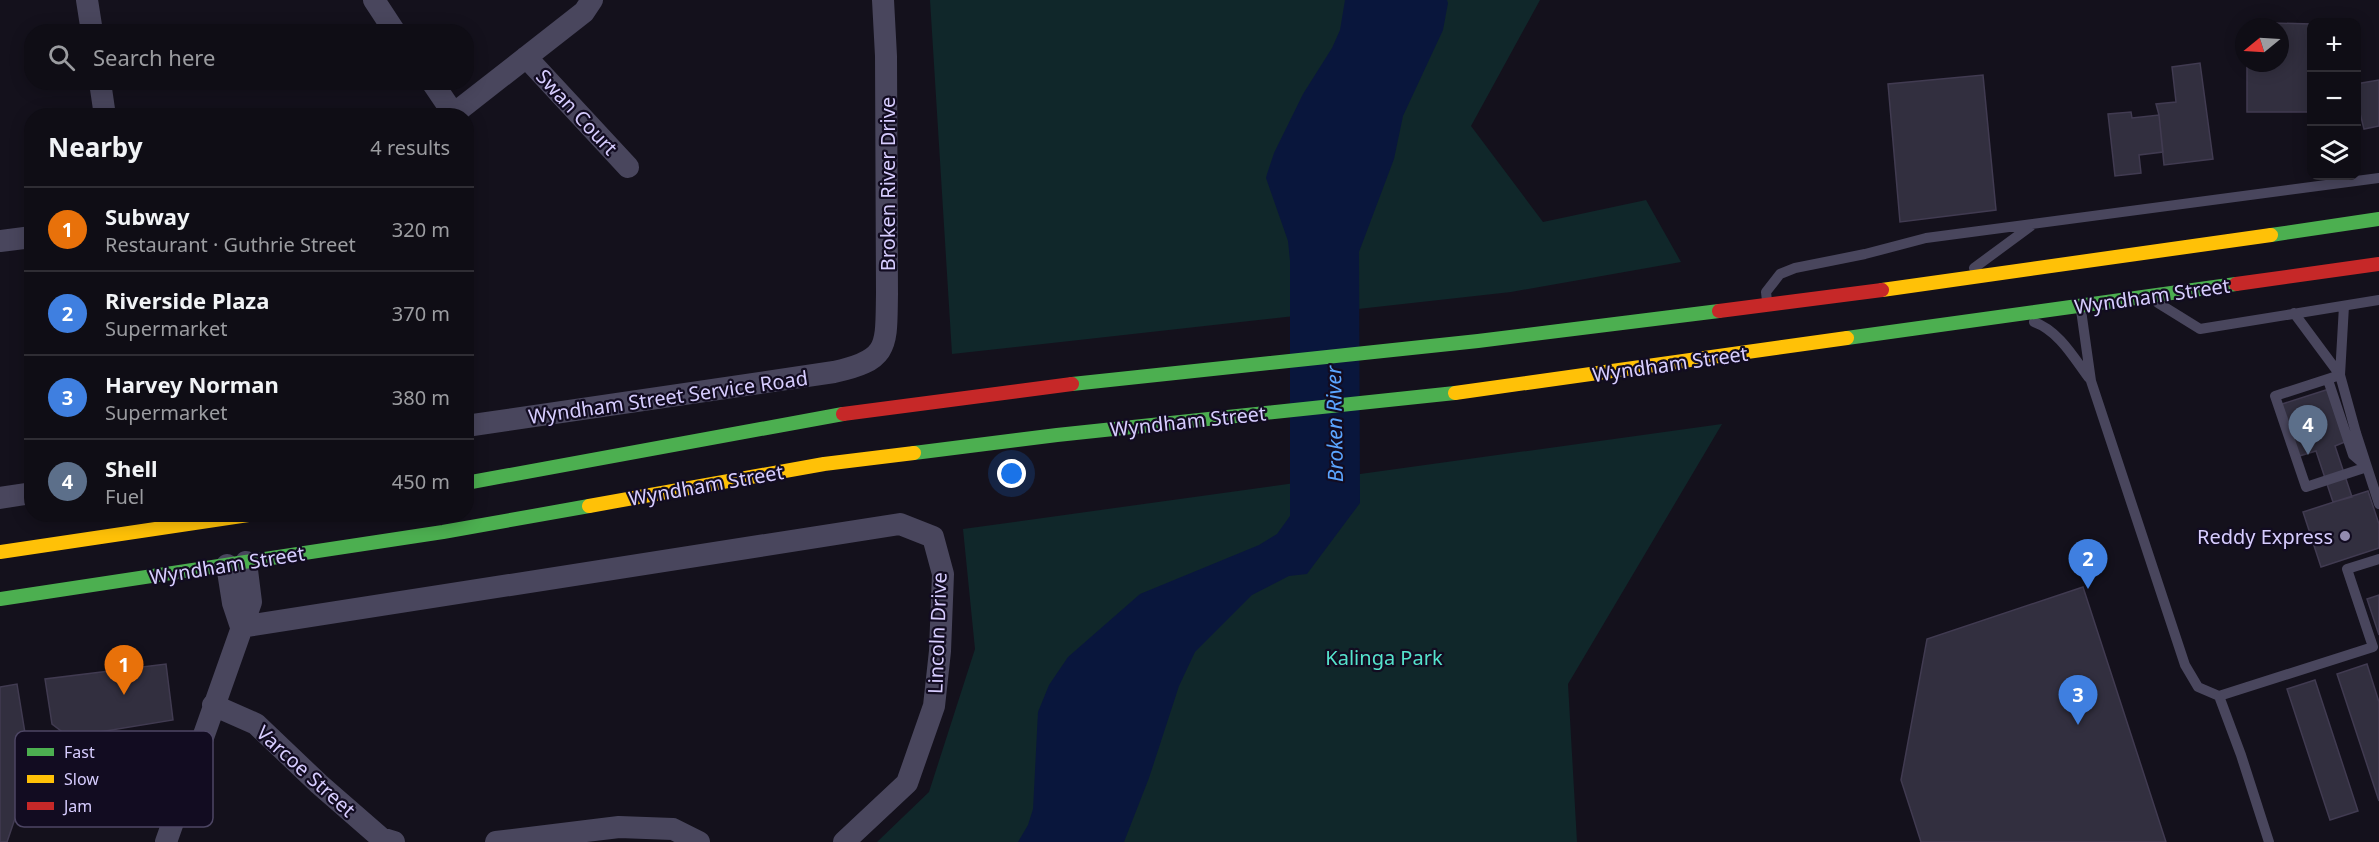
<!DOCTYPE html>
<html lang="en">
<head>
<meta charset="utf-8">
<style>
  :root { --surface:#0f0d15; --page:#1d1b22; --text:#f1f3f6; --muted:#9b9ca0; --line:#2f2d34; --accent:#938bb0 }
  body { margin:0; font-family:"Noto Sans",sans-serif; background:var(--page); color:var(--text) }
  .controls { position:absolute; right:18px; top:18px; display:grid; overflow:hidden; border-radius:12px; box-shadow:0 3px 15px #0003 }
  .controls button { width:54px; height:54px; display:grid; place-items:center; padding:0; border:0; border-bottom:2px solid var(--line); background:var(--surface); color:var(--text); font:30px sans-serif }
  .compass { position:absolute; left:2235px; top:18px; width:54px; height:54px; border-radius:50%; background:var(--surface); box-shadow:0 3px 15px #0003; rotate:252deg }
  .you { position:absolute; left:1012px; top:474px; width:21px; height:21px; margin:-15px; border:4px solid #fff; border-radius:50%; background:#1a73e8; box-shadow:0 0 0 9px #1a73e833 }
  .badge { display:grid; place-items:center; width:39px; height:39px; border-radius:50%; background:var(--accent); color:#fff; font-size:20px; font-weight:700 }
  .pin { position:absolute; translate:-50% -50px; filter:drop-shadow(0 2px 3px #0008) }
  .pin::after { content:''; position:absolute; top:32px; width:21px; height:18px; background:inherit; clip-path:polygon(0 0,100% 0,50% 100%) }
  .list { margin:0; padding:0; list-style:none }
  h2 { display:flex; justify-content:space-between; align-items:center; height:78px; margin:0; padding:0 24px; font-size:26px }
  h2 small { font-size:20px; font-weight:400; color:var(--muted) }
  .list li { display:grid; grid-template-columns:39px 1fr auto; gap:18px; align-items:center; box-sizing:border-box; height:84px; padding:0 24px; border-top:2px solid var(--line) }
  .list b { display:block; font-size:22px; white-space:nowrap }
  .list p { margin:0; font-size:20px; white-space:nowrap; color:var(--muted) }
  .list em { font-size:20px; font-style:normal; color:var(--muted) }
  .icon { flex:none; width:33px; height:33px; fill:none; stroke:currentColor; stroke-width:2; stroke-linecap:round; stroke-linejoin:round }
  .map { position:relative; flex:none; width:2379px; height:842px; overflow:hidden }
  .search { position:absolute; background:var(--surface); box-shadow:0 3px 15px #0003; left:24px; top:24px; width:450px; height:66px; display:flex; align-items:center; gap:15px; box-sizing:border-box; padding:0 21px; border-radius:24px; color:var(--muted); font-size:22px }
  .panel { position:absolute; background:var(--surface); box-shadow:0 3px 15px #0003; left:24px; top:108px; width:450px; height:414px; border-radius:24px }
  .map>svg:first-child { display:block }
</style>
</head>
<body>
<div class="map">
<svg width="2379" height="842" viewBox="0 0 2379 842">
  <rect width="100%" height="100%" fill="#14111c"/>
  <path fill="#10272a" d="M 930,0 L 1540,0 L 1471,126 L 1543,222 L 1646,200 L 1681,262 L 1511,292 L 952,354 Z
    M 1722,424 L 1568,684 L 1577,842 L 877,842 L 929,792 L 975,649 L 963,529 Z"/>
  <path fill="#09163c" d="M 1345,0 L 1447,0 L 1448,3 L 1443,30 L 1403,116 L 1394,159 L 1359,252 L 1360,503 L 1307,574 L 1289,576 L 1252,595 L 1195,652 L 1179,686 L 1149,778 L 1124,842 L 1018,842 L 1028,825 L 1033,809 L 1038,712 L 1049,685 L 1068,657 L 1140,594 L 1259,545 L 1277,534 L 1290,516 L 1290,261 L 1288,241 L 1266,178 L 1267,174 L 1274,153 L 1303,94 L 1332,48 L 1340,30 Z"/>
  <path fill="#322f3f" stroke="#413b51" stroke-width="1.5" d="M 2272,23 L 2312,24 L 2312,112 L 2247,112 L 2247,63 L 2280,63 L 2280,27 L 2272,27 Z
    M 2200,63 L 2213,159 L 2164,165 L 2159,115 L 2156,104 L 2176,102 L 2172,67 Z
    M 1983,75 L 1996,210 L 1900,222 L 1888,84 Z
    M 2379,80 L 2379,126 L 2364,129 L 2356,97 L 2356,84 Z
    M 2131,112 L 2132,118 L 2159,115 L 2163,152 L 2139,155 L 2141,173 L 2115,176 L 2108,114 Z
    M 2329,389 L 2347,441 L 2335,446 L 2352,497 L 2333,502 L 2316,451 L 2296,457 L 2279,405 Z
    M 2368,491 L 2379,524 L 2379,548 L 2321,567 L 2303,512 Z
    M 2083,587 L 2166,842 L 1921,842 L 1901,780 L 1927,639 Z
    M 2379,595 L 2379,635 L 2367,599 Z
    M 166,664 L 173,720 L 69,737 L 52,724 L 45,679 Z
    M 2367,664 L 2379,702 L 2379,801 L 2337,674 Z
    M 2315,680 L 2358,811 L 2330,820 L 2287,689 Z
    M 17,684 L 26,739 L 39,748 L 7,842 L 0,842 L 0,687 Z"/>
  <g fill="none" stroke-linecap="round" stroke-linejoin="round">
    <path stroke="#49465d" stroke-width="10" d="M 1974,268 L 2031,226
      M 1767,301 L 1766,292 L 1780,274 L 1795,268 L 1865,254 L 1926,238 L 2379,178
      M 2158,303 L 2200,329 L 2379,300
      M 2344,306 L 2340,375 L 2356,433 L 2379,504
      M 2081,310 L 2091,381 L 2185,665 L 2198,687 L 2219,696
      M 2294,313 L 2340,375
      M 2034,322 C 2059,331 2074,358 2089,378
      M 2340,375 L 2275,396 L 2306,487 L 2367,467
      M 2328,380 L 2353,455 L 2367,467
      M 2269,842 L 2241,755 L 2219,696 L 2373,647 L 2347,569 L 2379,559"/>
    <path stroke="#49465d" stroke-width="22" d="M 87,0 L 92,32
      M 374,0 L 395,32
      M 526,57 L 628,167
      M 100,82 L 105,116
      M 432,82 L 453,113
      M 451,116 L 584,12 L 592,0
      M 0,241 L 32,237
      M 466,426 L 834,372 C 890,360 886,346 887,294 L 886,56 L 883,0
      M 0,498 L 32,493
      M 227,565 L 233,603 L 241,627
      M 241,627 L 900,524 L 933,537 L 943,574 L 940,651 L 934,706 L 907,783 L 844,842
      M 213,705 L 256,724 L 319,784 L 381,838 L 394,842
      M 166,842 L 251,602 L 246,562
      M 496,842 L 619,827 L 673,829 L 699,842"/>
    <path stroke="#4caf50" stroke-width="14" d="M 2271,235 L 2379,219
      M 1847,338 L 2236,284
      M 1072,384 L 1478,341 L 1719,311
      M 914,453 L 1057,435 L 1455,393
      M 466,483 L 843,414
      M 0,599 L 443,532 L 589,506"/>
    <path stroke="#ffc107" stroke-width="14" d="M 1882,290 L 2271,235
      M 1455,393 L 1847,338
      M 589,506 L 824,464 L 914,453
      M 0,552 L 256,514"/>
    <path stroke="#c62828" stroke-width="14" d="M 2236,284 L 2379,264
      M 1719,311 L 1882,290
      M 843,414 L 1072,384"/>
  </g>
  <circle fill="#938bb0" stroke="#120c21" stroke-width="2" cx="2345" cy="536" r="6"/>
  <g text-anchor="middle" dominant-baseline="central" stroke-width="4.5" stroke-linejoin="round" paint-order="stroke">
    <g font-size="20" fill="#d7cdff" stroke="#120c21">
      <text transform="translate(577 112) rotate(47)">Swan Court</text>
      <text transform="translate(887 184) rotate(-90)">Broken River Drive</text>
      <text transform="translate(2152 296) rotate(-8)">Wyndham Street</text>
      <text transform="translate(1670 364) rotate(-8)">Wyndham Street</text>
      <text transform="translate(668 397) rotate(-8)">Wyndham Street Service Road</text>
      <text transform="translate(1188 421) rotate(-6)">Wyndham Street</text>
      <text transform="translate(706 485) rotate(-10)">Wyndham Street</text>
      <text transform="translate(227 565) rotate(-9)">Wyndham Street</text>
      <text transform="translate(937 633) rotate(-88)">Lincoln Drive</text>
      <text transform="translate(306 771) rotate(42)">Varcoe Street</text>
    </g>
    <g font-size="20" fill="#d7cdff" stroke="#120c21" text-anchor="end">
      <text x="2333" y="536">Reddy Express</text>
    </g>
    <g font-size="20" fill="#55e3cc" stroke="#120c21">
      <text x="1384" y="657">Kalinga Park</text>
    </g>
    <g font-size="21" font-style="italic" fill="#5ba5ff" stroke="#120c21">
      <text transform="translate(1334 424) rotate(-91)">Broken River</text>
    </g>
  </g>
  <rect x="15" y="731" width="198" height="96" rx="9" fill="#120c21" stroke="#4d4664" stroke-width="1.5"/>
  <rect x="27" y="748" width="27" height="8" fill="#4caf50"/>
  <rect x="27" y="775" width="27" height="8" fill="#ffc107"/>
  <rect x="27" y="802" width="27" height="8" fill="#c62828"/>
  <g font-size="16" fill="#d7cdff">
    <text x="64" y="758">Fast</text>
    <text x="64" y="785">Slow</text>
    <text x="64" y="812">Jam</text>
  </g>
</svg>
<div class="controls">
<button>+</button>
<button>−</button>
<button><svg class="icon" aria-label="layers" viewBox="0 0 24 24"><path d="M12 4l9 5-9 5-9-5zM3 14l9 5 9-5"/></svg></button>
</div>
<svg class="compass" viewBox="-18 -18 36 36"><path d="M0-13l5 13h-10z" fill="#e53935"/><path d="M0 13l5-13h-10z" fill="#9b9ca0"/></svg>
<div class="you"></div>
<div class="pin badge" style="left:124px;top:695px;background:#e8710a">1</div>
<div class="pin badge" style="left:2088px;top:589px;background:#3f7fe0">2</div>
<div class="pin badge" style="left:2078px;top:725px;background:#3f7fe0">3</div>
<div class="pin badge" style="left:2308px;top:455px;background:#5c6f8a">4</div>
<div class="search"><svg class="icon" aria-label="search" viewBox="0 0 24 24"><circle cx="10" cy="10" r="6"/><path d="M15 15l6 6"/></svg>Search here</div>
<section class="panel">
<h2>Nearby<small>4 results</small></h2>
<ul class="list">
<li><span class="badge" style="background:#e8710a">1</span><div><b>Subway</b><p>Restaurant · Guthrie Street</p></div><em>320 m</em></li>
<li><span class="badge" style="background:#3f7fe0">2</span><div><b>Riverside Plaza</b><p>Supermarket</p></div><em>370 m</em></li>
<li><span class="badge" style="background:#3f7fe0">3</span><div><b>Harvey Norman</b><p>Supermarket</p></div><em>380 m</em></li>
<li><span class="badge" style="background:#5c6f8a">4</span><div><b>Shell</b><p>Fuel</p></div><em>450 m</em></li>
</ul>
</section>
</div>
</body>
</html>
